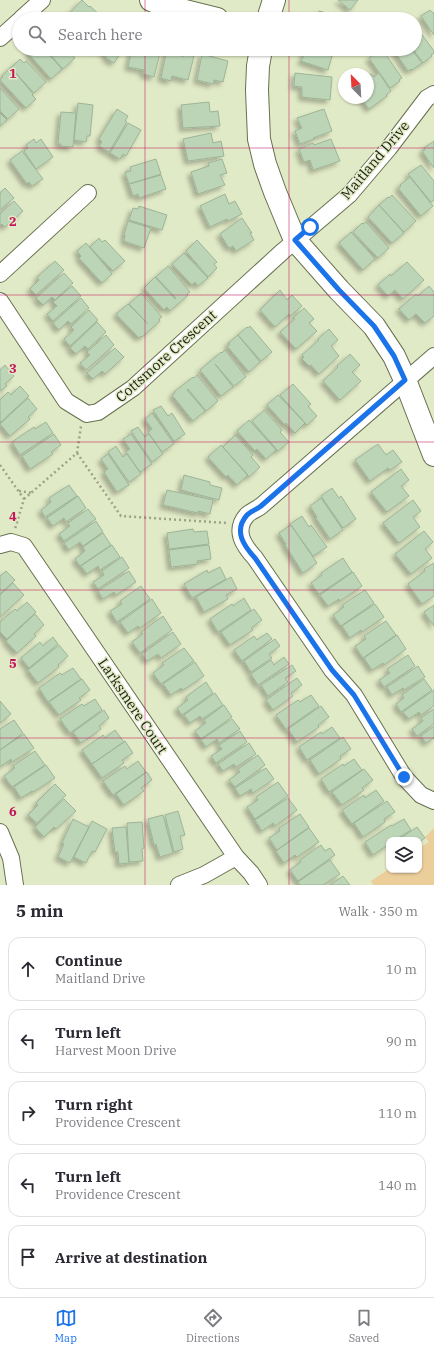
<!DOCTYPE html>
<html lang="en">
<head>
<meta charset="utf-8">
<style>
  :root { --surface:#fff; --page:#f7f7f7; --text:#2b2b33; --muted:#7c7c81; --line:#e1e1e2; --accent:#1a73e8 }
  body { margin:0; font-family:"IBM Plex Serif",serif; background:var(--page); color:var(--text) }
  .controls { position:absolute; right:12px; bottom:12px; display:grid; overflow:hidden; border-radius:8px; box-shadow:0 1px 3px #0004 }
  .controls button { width:36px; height:36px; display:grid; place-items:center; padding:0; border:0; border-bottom:1px solid var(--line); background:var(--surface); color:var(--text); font:20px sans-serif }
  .compass { position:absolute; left:338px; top:68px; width:36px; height:36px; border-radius:50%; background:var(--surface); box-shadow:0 1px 3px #0004; rotate:336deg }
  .stop { position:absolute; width:12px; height:12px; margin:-9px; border:3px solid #1a73e8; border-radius:50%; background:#fff }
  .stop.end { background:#1a73e8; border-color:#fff; box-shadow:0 1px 4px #0008 }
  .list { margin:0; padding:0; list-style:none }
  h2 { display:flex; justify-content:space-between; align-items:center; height:52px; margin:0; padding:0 16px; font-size:17px }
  h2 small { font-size:13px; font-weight:400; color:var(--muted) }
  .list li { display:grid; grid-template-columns:26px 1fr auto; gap:12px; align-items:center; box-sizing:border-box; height:64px; margin:0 8px 8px; padding:0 8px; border:1px solid var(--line); border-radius:12px }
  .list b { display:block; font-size:15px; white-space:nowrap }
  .list p { margin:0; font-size:13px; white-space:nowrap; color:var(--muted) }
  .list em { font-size:13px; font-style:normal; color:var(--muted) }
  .icon { flex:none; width:22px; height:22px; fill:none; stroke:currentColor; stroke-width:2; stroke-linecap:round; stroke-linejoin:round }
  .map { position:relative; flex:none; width:434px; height:885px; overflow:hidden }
  .search { position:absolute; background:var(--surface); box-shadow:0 1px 3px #0004; left:12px; right:12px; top:12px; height:44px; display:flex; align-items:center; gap:10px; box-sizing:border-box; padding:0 14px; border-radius:22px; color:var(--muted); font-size:15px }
  .sheet { height:412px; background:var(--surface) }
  nav { display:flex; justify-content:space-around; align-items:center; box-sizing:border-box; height:56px; border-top:1px solid var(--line); background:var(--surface); font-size:11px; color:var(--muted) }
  nav a { display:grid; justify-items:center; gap:2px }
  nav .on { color:var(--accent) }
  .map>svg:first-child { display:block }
</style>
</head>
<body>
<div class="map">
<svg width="434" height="885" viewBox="0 0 434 885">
  <defs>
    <filter id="shadow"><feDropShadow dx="-3.5" dy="3.5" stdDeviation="2" flood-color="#0004"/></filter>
  </defs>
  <rect width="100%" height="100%" fill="#e1eac6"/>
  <path fill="#ecce9a" d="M 434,828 L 434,885 L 373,885 L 371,881 L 389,869 L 419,870 L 419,848 L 429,842 L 425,837 Z"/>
  <path fill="#bdd5b7" stroke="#9db497" filter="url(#shadow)" d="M 82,0 L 89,7 L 90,6 L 103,18 L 102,19 L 70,19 L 67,16 Z
    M 338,0 L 358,0 L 350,10 Z
    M 430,10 L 433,13 L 434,13 L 434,35 L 421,16 Z
    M 319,11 L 323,12 L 345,19 L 316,19 Z
    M 415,25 L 434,51 L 434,53 L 431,55 L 432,56 L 423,63 L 413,49 L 415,49 Z
    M 32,49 L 44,49 L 62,69 L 51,79 L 28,53 Z
    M 45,49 L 67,49 L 75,58 L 63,69 Z
    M 99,49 L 123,49 L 114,63 L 105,57 L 107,54 Z
    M 132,49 L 161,49 L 154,77 L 143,74 L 144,70 L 128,67 Z
    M 167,49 L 183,49 L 181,56 L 184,56 L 184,54 L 194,56 L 188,80 L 172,76 L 171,81 L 161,78 Z
    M 299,49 L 334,49 L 328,70 L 301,61 L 306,51 Z
    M 382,49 L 402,78 L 399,80 L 400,81 L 390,88 L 369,58 Z
    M 393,49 L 411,49 L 422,63 L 412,70 L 411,69 L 408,71 Z
    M 202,54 L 228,61 L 223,82 L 214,80 L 213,84 L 197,80 Z
    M 20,59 L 24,63 L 26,61 L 46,82 L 34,93 L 11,68 Z
    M 11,67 L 33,94 L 32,95 L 36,99 L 26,108 L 0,80 L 3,77 L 2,76 Z
    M 295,73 L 332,77 L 330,100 L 302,97 L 302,87 L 294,86 Z
    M 379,73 L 391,91 L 386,95 L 387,96 L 369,109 L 361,98 L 368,98 L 368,76 L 371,74 L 374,77 Z
    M 0,88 L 19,109 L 8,119 L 0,111 Z
    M 209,102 L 210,112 L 218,111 L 220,126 L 183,128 L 181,105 Z
    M 78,103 L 93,105 L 90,136 L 87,136 L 86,142 L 74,140 Z
    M 117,109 L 128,116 L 125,121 L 127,122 L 109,152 L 99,146 L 102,142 L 99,139 Z
    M 324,109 L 332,131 L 313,138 L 314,139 L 300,144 L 295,131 L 302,128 L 297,118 Z
    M 61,112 L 76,113 L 73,147 L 61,146 L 61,144 L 58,144 Z
    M 0,113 L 7,120 L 0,126 Z
    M 128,123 L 141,130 L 126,156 L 123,154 L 120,159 L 110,153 Z
    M 211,133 L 213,143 L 221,141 L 224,156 L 188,161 L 183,139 Z
    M 34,139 L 36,143 L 41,139 L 53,157 L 36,169 L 24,151 L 28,148 L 26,145 Z
    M 331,139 L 340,161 L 313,170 L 310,160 L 304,162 L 299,149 L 313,143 L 314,145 Z
    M 434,141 L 434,168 L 422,151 L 425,150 L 424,148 Z
    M 22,151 L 43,179 L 32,186 L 29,182 L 27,184 L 10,160 Z
    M 156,159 L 161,174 L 129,184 L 125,172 L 131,171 L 130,167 Z
    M 222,159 L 227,173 L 220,175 L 225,185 L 198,194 L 191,172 L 209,166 L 208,163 Z
    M 421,165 L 434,181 L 434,200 L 431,202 L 408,174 Z
    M 161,175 L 166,189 L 139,198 L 138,194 L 133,196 L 129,184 Z
    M 410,177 L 433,206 L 421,216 L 398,188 L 401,186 L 400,185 Z
    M 5,188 L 14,198 L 0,210 L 0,193 Z
    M 225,194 L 229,204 L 235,201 L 242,214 L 228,221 L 227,219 L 210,227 L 200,206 Z
    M 392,195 L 416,221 L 404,232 L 379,205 L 388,197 L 389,198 Z
    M 14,201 L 23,211 L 5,227 L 2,224 L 0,226 L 0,214 Z
    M 379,205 L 404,233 L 392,243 L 368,217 Z
    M 139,206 L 167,215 L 162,230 L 129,220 L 133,208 L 138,209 Z
    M 242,218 L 252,233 L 250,233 L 254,240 L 236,251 L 233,246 L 229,248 L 220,234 Z
    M 128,221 L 151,228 L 144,248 L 124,241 L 125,235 L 124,235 Z
    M 366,222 L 389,248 L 378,258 L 353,232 L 362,223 L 363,224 Z
    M 351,232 L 375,259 L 363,270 L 339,243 Z
    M 99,238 L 102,242 L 105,240 L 125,261 L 113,271 L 90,247 Z
    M 197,240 L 217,262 L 214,264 L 217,268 L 208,277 L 186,251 Z
    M 86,243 L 112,274 L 102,283 L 79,258 L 81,256 L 77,251 Z
    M 184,253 L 208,278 L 198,286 L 195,282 L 192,285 L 172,264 Z
    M 55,261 L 64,270 L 36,295 L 30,289 L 39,280 L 37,277 Z
    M 407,262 L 424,280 L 403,299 L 395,290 L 388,296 L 378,285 L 390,274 L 391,276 Z
    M 168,266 L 190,292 L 187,294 L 188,295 L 170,311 L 167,307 L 164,310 L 144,288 L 155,277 L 175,299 L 176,298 L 156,277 Z
    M 64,273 L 73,283 L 55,300 L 52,297 L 43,305 L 36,298 Z
    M 72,286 L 81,296 L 53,321 L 47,314 L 57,306 L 53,302 Z
    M 429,286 L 434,292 L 434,316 L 425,323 L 416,314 L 409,320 L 399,309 L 416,294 L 418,296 Z
    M 280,290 L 287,300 L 292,295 L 302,306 L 290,316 L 289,314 L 275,327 L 260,310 Z
    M 141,293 L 162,317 L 159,319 L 160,321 L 142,337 L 141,336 L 139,338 L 116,314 L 128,304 L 148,324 L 129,304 Z
    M 81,298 L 89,308 L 71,324 L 68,321 L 59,330 L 53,323 Z
    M 304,308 L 314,319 L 309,323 L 317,331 L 296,349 L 280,332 L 295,319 L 293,318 Z
    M 89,310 L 98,320 L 70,346 L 64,339 L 74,330 L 71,327 Z
    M 97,322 L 106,332 L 88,349 L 85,346 L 76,354 L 70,348 Z
    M 250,326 L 272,352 L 261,361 L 238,335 L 247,327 L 248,328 Z
    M 329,329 L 338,340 L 331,346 L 339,356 L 319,374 L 311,365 L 309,366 L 302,359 L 304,357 L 302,355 L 319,340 L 318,339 Z
    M 106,335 L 114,345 L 86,370 L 80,363 L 90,355 L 87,352 Z
    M 238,335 L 260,362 L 249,372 L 227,346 L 230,344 L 228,343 Z
    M 115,348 L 124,357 L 105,374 L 102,371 L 93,379 L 87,373 Z
    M 225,350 L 246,377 L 234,386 L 215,364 L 233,387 L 221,396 L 200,370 L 221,352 L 222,353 Z
    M 350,354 L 360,365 L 352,372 L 361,381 L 340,400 L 323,381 L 338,367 L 337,366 Z
    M 5,365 L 14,376 L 5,384 L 7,386 L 0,391 L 0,370 Z
    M 197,375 L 218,401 L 206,411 L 188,389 L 187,390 L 205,411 L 193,421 L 172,395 L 175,393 L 174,392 L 193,377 L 194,378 Z
    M 293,384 L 311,404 L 308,406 L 317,416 L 307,425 L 280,395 Z
    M 20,386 L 29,396 L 1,422 L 0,421 L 0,400 L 8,392 L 11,395 Z
    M 278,395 L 305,423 L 295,433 L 286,423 L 285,425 L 267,405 Z
    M 28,398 L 37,409 L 28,417 L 30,419 L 10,436 L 0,424 Z
    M 161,406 L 168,416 L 172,413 L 185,434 L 174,441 L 153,410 Z
    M 264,410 L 282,430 L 280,432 L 289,442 L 278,451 L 252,421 Z
    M 152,413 L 174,444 L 162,452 L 148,432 L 152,429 L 145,419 Z
    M 249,420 L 276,450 L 266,459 L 257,449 L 255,451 L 237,431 Z
    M 46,422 L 53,433 L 20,455 L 12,442 L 34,427 L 35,429 Z
    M 138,427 L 145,437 L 149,434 L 163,454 L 152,462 L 131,431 Z
    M 54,434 L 61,445 L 51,452 L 53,454 L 30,469 L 22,456 Z
    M 131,434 L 152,464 L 140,472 L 126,452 L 130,449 L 123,439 Z
    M 235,435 L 253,455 L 251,457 L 260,467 L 249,477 L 223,447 Z
    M 378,444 L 386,455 L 393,450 L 402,462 L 390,470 L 388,468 L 370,481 L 355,460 Z
    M 221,445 L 248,475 L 237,485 L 228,475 L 226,477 L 208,457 Z
    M 116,446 L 123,457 L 127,454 L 141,474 L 129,482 L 108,452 Z
    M 108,454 L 129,485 L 117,492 L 104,472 L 108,469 L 101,459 Z
    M 401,469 L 409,480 L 401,486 L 409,496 L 387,512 L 371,492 Z
    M 184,475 L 210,482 L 210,485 L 222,488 L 219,500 L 181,490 Z
    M 69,485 L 77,496 L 45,517 L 41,510 L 51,502 L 49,498 Z
    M 332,488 L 339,498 L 341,496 L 356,519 L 343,528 L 321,496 Z
    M 167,490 L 213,500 L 210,514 L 198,511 L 198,513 L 163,505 Z
    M 78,496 L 86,508 L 66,522 L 64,518 L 53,526 L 47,518 Z
    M 321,498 L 343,530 L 330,539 L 316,518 L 317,517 L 310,506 Z
    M 413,500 L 421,511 L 413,517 L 420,527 L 399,543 L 383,523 Z
    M 88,509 L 96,519 L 64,541 L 59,534 L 70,526 L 68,523 Z
    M 302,516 L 309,527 L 311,525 L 327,547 L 313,556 L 290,524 Z
    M 96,521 L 103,532 L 83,546 L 80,542 L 69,550 L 64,543 Z
    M 291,525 L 317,563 L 303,573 L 285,545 L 286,544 L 279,533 Z
    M 193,529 L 194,532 L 207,531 L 209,544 L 169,549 L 167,533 Z
    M 424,531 L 433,542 L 425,549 L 432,558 L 411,574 L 395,554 Z
    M 103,533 L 111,545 L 80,566 L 75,559 L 85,551 L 83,547 Z
    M 112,545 L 120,557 L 100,570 L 98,566 L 87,574 L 81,566 Z
    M 209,545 L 211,559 L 197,561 L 198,564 L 171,567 L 169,550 Z
    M 122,557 L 129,568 L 98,589 L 93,582 L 104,575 L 102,571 Z
    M 343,558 L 352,572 L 319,594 L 311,583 L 322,575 L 321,573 Z
    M 434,563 L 434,596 L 422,604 L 408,584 L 425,571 L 424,569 Z
    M 220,567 L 226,579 L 192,598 L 184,584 L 207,570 L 208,573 Z
    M 6,571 L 15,580 L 0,594 L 0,576 Z
    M 129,571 L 136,582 L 116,595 L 114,592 L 103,599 L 98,591 Z
    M 353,572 L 362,586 L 340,601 L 339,599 L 328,606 L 320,595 Z
    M 231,577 L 237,589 L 226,595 L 228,599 L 204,612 L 196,597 Z
    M 13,583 L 24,595 L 0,617 L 0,595 Z
    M 141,586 L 150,599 L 117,622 L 110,611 L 122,604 L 120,601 Z
    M 365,590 L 374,603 L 341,626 L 333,615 L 344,607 L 342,605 Z
    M 244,598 L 251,610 L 218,632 L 210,619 L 232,604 L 233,606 Z
    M 152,599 L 161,613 L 140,628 L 138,626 L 128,633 L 120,622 Z
    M 27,602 L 36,612 L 7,639 L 0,632 L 0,622 L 15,609 L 17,611 Z
    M 375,604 L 384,617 L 362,632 L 361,630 L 350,638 L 342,626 Z
    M 434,605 L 434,626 L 424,612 Z
    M 254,609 L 262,620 L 251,628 L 253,630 L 230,645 L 221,632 Z
    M 35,614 L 44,625 L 34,634 L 36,636 L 17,653 L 6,641 Z
    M 163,616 L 172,630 L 140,653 L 132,642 L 143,634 L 141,632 Z
    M 386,621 L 396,635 L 363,658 L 355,646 L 366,639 L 364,636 Z
    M 173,632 L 181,644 L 161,658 L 158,654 L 147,661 L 142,654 Z
    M 267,633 L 272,639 L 242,661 L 234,650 L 254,636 L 257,640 Z
    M 397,635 L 406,649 L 384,665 L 383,663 L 372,670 L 364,658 Z
    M 53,637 L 58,644 L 29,668 L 21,658 L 40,642 L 43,646 Z
    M 275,639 L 280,646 L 269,654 L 272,658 L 251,672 L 244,661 Z
    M 59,645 L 68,656 L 58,665 L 59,667 L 38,683 L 28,670 Z
    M 184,648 L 194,661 L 161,684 L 153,673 L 164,665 L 162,663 Z
    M 408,655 L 415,666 L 384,687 L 379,680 L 390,673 L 387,669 Z
    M 284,657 L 289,664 L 258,685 L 251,674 L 271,660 L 274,665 Z
    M 195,662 L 204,676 L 183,690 L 181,688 L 171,695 L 163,684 Z
    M 292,665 L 296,671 L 285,678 L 288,682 L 268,696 L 261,685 Z
    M 418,666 L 425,677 L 404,690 L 403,688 L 392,695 L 387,687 Z
    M 73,668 L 81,679 L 48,702 L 39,688 L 60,673 L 62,675 Z
    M 297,678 L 302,685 L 291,693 L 293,696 L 273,710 L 266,700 Z
    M 82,679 L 90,690 L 79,698 L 81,700 L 59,715 L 49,702 Z
    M 424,679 L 432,690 L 401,712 L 396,704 L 404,698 L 402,695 Z
    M 206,682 L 213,693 L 182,715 L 177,708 L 188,700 L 186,697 Z
    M 434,690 L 434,706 L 421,715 L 419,712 L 409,719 L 403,712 Z
    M 215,693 L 223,705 L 202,719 L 200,716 L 190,723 L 184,715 Z
    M 311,695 L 319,706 L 286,729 L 276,715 L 298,700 L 300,702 Z
    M 95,699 L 102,710 L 70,733 L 60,719 L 82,704 L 84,706 Z
    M 0,701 L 11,714 L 0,723 Z
    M 224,705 L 232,717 L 201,739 L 195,731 L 206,723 L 204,720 Z
    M 321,706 L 329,717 L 318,725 L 319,727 L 297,742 L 288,729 Z
    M 434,709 L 434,724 L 417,736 L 412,729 L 423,721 L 421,718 Z
    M 104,710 L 109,718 L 99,726 L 101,729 L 81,743 L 73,732 Z
    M 232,719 L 240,729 L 219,743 L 217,739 L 206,747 L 201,740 Z
    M 14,720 L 23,733 L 0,750 L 0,729 Z
    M 434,726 L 434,738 L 426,743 L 421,736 Z
    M 332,727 L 340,738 L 307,760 L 299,747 L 321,732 L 322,734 Z
    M 115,730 L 124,742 L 92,764 L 82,750 L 103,735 L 105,738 Z
    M 240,731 L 247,742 L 216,763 L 211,756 L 222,749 L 219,745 Z
    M 24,734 L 34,748 L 12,762 L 11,759 L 0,767 L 0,750 Z
    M 343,737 L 351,749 L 340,756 L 341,759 L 319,774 L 310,760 Z
    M 125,741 L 133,753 L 122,760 L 124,763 L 102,778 L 92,764 Z
    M 249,743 L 256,754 L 236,767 L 234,764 L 223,771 L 218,764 Z
    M 35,751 L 45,765 L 12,787 L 4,776 L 15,768 L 13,766 Z
    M 258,755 L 265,765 L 235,787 L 229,780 L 240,772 L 238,769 Z
    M 354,759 L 362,770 L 329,792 L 321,779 L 343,764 L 344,766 Z
    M 138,761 L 146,772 L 113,795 L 103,781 L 125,766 L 127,769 Z
    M 46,765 L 55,778 L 33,792 L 32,791 L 21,798 L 14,787 Z
    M 266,768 L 274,779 L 253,793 L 251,789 L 240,796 L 235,788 Z
    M 364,769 L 373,780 L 362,788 L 364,790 L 342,805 L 332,792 Z
    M 147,772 L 152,780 L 141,788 L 144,791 L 124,805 L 116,794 Z
    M 278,782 L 288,796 L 255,819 L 247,807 L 258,800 L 256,797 Z
    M 55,784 L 66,795 L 37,823 L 28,815 L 38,805 L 36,803 Z
    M 376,790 L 384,801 L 352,824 L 342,810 L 364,795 L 365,798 Z
    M 288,798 L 297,810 L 275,826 L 273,823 L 262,831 L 255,820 Z
    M 64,799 L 76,811 L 56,829 L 54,827 L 44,837 L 35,827 Z
    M 387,801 L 395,812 L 384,819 L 385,822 L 363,837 L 354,823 Z
    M 178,811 L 185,835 L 180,836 L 183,849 L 174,852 L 165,815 Z
    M 300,814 L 309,827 L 277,850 L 269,838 L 280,831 L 279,828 Z
    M 163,815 L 173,853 L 160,857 L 156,844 L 154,845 L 148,819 Z
    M 73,819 L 89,827 L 70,863 L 58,857 L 64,844 L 62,843 Z
    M 404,819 L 411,830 L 395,840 L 389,840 L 389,844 L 373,855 L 365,842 L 391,825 L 392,826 Z
    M 92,821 L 107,829 L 95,852 L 92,851 L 86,863 L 74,857 Z
    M 142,822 L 144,848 L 142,849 L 143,861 L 129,862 L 127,823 Z
    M 126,827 L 129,863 L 119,864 L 118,852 L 115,852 L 112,828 Z
    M 417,827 L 425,838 L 419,842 L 419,840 L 398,840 Z
    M 309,828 L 319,842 L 297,857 L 295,855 L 284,863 L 276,851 Z
    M 321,845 L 325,851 L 330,848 L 335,855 L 298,881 L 290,870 L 301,862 L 300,860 Z
    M 330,860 L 340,874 L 323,885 L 300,885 L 298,882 Z
    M 343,876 L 350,885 L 330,885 Z"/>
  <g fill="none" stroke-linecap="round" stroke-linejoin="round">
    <defs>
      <path id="street" d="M 21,19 L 42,0
        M 0,38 L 19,21
        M 0,274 L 88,193
        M 0,301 L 66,401 L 87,414 L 98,412 L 133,388 L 283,251 L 349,195 L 389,148 L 427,98 L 434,94
        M 434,356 L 261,506 C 257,509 250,512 247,515 C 233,531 244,546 255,558 L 332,670 L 354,695 L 404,777 L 421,795 L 434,801
        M 0,545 L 11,542 L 24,546 L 236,857 L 251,873 L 259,885
        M 0,832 L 11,858 L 15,885
        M 179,885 L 204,875 L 236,857"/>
      <path id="secondary" d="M 151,0 L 165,6 L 217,19
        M 268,19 L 274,0
        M 261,49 L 258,66 L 257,90 L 259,139 L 265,164 L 275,192 L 287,221 L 295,240 L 339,290 L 374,326 L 394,356 L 405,380 L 434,455"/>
    </defs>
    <use href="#street" stroke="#687050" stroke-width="18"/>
    <use href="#secondary" stroke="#687050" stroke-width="24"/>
    <path stroke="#9ca387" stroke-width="2.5" stroke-dasharray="2 3" stroke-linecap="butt" d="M 77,453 L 121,516 L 227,523
      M 0,465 L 24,499 L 15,529
      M 19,491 L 32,493
      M 24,499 L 77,453 L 81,426"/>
    <use href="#street" stroke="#fff" stroke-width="16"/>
    <use href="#secondary" stroke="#fff" stroke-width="22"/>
  </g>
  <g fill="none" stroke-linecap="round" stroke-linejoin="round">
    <path stroke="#1a73e8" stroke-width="5" d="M 310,227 L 295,240 L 339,290 L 374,326 L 394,356 L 405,380 L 261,506 C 257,509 250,512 247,515 C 233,531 244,546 255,558 L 332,670 L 354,695 L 404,777"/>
  </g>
  <path fill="none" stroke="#c2185b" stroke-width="1" stroke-opacity="0.55" d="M 145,0 L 145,19M 289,0 L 289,19M 145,49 L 145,885M 289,49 L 289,885M 0,148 L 434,148M 0,295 L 434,295M 0,442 L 434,442M 0,590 L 434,590M 0,738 L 434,738"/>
  <g text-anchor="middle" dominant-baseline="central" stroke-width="3" stroke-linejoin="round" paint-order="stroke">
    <g font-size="14" fill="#1b1e11" stroke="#e1eac6">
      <text transform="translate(375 160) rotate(-50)">Maitland Drive</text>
      <text transform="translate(166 356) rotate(-42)">Cottsmore Crescent</text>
      <text transform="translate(133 706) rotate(56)">Larksmere Court</text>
    </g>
  </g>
  <g font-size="13" text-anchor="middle" font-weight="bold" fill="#c2185b" stroke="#e1eac6" stroke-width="3" stroke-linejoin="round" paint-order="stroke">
    <text x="13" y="78">1</text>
    <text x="13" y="226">2</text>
    <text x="13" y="373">3</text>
    <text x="13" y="521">4</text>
    <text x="13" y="668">5</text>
    <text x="13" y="816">6</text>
  </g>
</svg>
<div class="controls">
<button><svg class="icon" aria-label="layers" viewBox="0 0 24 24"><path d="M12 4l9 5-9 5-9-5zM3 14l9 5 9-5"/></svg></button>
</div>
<svg class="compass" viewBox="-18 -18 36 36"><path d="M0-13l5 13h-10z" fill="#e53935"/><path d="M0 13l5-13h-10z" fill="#7c7c81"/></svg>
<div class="stop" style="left:310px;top:227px"></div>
<div class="stop end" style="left:404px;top:777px"></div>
<div class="search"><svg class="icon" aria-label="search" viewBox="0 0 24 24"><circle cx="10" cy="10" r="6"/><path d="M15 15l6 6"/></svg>Search here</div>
</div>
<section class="sheet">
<h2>5 min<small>Walk · 350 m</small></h2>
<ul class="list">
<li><svg class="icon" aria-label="ahead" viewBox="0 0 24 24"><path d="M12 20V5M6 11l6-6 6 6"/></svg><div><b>Continue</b><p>Maitland Drive</p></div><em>10 m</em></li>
<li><svg class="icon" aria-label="left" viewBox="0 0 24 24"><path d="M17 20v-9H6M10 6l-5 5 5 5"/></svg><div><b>Turn left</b><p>Harvest Moon Drive</p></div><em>90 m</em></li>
<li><svg class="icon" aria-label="right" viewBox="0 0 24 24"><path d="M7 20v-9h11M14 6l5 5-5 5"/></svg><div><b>Turn right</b><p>Providence Crescent</p></div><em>110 m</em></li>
<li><svg class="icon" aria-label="left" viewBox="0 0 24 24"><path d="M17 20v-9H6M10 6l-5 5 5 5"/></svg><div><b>Turn left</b><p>Providence Crescent</p></div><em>140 m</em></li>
<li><svg class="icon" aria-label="arrive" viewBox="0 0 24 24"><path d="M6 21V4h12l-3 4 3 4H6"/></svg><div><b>Arrive at destination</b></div></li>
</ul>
</section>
<nav>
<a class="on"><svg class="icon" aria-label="map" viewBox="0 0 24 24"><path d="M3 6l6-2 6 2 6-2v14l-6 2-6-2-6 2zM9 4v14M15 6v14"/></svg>Map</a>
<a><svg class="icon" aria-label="directions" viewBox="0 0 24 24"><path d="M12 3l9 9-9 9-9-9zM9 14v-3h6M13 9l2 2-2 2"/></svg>Directions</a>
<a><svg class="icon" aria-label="saved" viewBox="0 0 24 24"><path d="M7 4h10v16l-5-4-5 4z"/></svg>Saved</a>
</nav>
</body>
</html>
